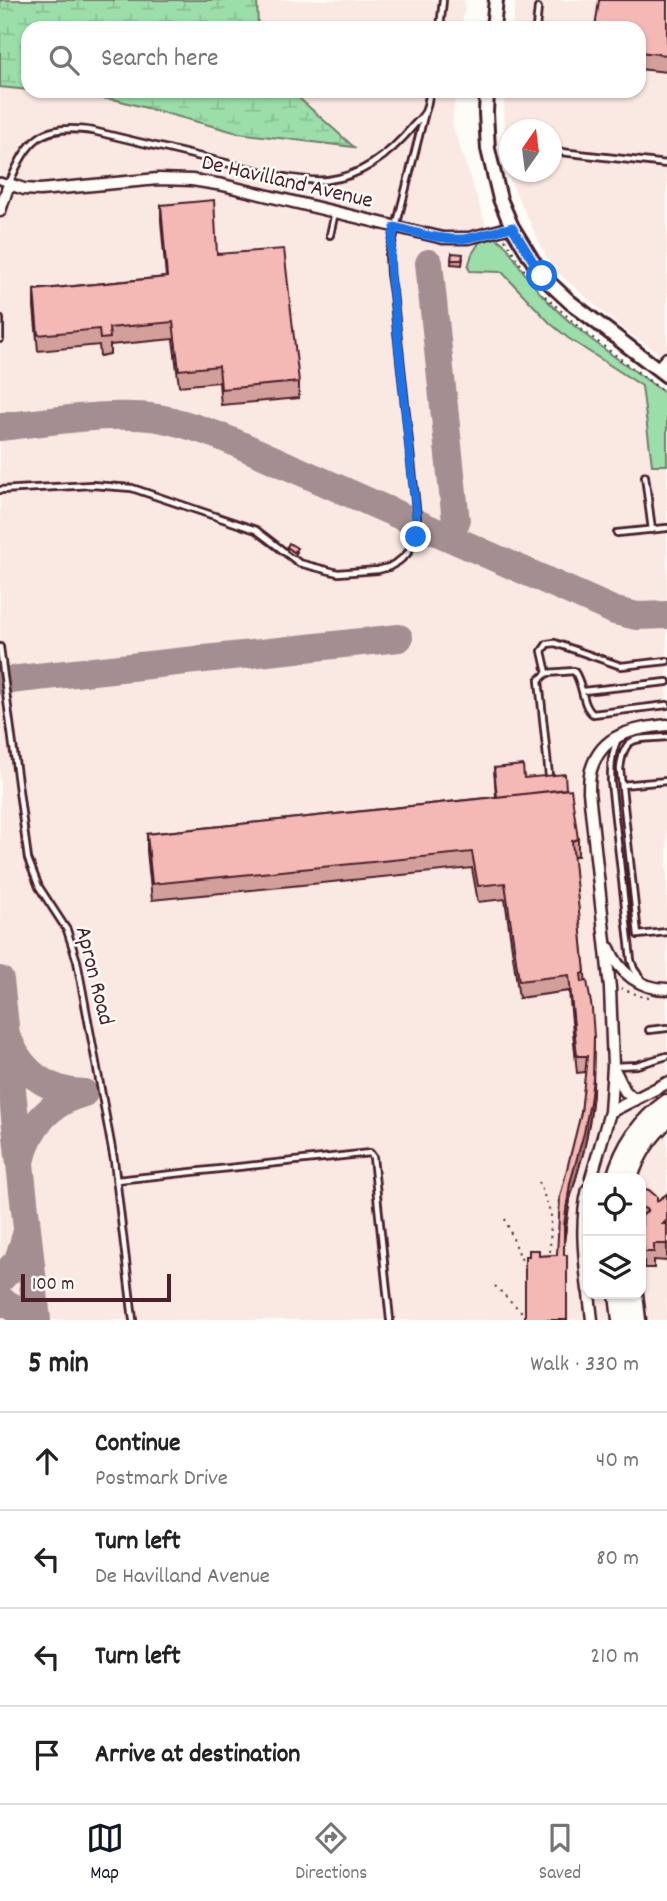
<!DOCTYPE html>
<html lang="en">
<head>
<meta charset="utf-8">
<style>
  :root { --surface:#fff; --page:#f6f6f6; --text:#222; --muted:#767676; --line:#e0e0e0; --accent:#111827 }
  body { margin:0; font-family:Dekko,sans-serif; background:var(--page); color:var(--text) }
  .controls { position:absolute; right:21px; bottom:21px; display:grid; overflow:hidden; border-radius:14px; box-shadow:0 2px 5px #0004 }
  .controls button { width:63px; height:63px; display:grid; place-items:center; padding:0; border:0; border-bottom:2px solid var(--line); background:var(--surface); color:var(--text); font:35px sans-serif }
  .compass { position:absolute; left:499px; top:119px; width:63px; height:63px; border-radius:50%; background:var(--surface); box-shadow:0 2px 5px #0004; rotate:14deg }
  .scale { position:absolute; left:21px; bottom:18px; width:150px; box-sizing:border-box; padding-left:7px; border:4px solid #4a1f2b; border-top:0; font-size:19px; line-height:24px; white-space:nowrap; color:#4a1f2b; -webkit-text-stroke:5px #fdfcf7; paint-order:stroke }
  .stop { position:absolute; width:21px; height:21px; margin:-16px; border:5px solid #1a73e8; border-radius:50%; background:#fff }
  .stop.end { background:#1a73e8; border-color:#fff; box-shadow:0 2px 7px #0008 }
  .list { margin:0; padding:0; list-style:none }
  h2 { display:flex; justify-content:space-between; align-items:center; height:91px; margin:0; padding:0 28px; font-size:30px }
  h2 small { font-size:23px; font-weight:400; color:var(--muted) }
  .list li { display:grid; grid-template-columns:46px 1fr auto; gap:21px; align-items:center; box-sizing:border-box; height:98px; padding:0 28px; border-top:2px solid var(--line) }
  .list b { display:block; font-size:26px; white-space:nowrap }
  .list p { margin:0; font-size:23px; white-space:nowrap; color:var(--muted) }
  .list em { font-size:23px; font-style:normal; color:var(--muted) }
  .icon { flex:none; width:38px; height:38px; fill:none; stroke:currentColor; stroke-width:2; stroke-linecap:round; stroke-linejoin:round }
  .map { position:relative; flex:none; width:667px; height:1320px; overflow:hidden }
  .search { position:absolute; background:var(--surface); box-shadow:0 2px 5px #0004; left:21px; right:21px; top:21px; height:77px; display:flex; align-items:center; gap:18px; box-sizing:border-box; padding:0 24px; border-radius:21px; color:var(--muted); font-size:26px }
  .sheet { height:483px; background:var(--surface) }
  nav { display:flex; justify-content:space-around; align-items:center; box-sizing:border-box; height:98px; border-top:2px solid var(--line); background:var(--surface); font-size:19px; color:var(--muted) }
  nav a { display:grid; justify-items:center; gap:4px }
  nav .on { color:var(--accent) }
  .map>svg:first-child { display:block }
</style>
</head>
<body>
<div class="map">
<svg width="667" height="1320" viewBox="0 0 667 1320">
  <defs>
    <pattern id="wetland-marsh" width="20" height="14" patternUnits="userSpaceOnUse" patternTransform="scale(1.75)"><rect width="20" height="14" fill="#9bdeaa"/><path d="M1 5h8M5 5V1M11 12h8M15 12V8" fill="none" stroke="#87be92"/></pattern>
  </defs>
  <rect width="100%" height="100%" fill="#fdfcf7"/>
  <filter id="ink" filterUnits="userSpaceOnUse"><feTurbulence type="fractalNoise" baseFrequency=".0143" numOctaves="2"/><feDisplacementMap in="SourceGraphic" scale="14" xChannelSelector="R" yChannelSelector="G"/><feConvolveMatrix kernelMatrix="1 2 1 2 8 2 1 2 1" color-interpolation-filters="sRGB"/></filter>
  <g filter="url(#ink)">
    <path fill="#fae8e3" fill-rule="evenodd" d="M 0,0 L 465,0 L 462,28 L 28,28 L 28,91 L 456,91 L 452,124 L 502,272 L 550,323 L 568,338 L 632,378 L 667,406 L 667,1320 L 0,1320 ZM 588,1178 L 641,1178 L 641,1294 L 588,1294 Z
      M 516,0 L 667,0 L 667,359 L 622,328 L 551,267 L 506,172 L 504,102 L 505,91 L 639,91 L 639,28 L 512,28 ZM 510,130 L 552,130 L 552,172 L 510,172 Z"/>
    <path fill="#9bdeaa" stroke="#727e6a" stroke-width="2" d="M 493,237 C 508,243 512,256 521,268 C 528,279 536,289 545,298 C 580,336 626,363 667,395 L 667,465 L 652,465 L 642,386 L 568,338 L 550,323 L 502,272 L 470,271 L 468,267 L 472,254 L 481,240 Z"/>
    <path fill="url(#wetland-marsh)" stroke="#727e6a" stroke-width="2" d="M 0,0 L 257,0 L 258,28 L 28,28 L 28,90 L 0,87 Z
      M 35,91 L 291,91 L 354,147 L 238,133 L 117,100 Z"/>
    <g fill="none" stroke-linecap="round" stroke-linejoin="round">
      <path stroke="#a48e91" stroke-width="28" d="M 429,263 L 456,522 L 449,532 L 442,534
        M 0,427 C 50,422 109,411 158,418 C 185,423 210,432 236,443 L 615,611 L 637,616 L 667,615
        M 0,681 L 399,638
        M 0,980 L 37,1320
        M 10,1043 C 23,1074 50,1092 84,1093 C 51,1102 29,1125 22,1158
        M 0,1280 L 18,1260 L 26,1235
        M 0,1300 L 15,1308 L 27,1320"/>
      <defs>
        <path id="service" d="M 440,28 L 443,0
          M 536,28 L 538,8
          M 552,151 L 667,164
          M 0,181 L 9,184 C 28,139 41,123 93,131 L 284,177 C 299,179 314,182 328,180 C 364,176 392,152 414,125 C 418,121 422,117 425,112 C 428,106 428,98 430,91
          M 330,235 L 335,212
          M 0,319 L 0,339
          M 645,476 L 652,530
          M 0,490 L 92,485 L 132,488 L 256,530 L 299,563 L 338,573 L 378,570 L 389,567 L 399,561 L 407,554 L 415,540 L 417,517 L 393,293 L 390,274 L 389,255 L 425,112
          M 617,533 L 667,528
          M 0,647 L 28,859 L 39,887 L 67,930 L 77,961 L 114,1160 L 133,1320
          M 547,673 L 574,671 C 584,684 581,705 593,714 L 667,705
          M 583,691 L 667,682
          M 667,737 C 636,740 624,733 620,769 L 638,935 L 667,932
          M 618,739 C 611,753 611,767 611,782 L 631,960 L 634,969 L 642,980
          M 549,776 L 539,680 L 547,673 L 542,651 L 547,644 L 555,643 L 621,666 L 667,661
          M 622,785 L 667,781
          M 649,1030 L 667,1028
          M 614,1066 L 637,1065 L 667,1056
          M 117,1180 L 370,1153 L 373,1157 L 390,1320"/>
        <path id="minor" d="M 0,211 L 9,184 L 24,189 L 40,190 L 158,179 L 192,180 L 223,185 L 443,238 L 469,238 L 512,227
          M 657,369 L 667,358
          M 609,948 C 619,973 641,989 667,989
          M 614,1069 L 625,1091 L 635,1100
          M 610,1112 L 667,1083
          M 591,1178 L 610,1112 L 613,1066 L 610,988 L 589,792 C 589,785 589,777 591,770 C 602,733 634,729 667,725
          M 588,1189 C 580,1221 584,1256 588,1290
          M 589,1294 L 592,1320"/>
        <path id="tertiary" d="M 493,28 L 496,0
          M 487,91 L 486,113 L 488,149 L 500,199 L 512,227 L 542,276 L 570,302 L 667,376"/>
        <path id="primary" d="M 615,1178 C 624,1147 640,1122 667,1103
          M 629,1178 C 636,1155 649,1135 667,1119
          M 618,1294 L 621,1320
          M 634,1294 L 637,1320"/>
      </defs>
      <use href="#service" stroke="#4a1f2b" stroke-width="10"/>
      <use href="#minor" stroke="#4a1f2b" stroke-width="15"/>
      <use href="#tertiary" stroke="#4a1f2b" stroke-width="18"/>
      <use href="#primary" stroke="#4a1f2b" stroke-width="21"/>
      <path stroke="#4a1f2b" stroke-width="2" stroke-dasharray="2 5" stroke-linecap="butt" d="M 505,239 L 528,276
        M 545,296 L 581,329 L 667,394
        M 621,988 L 643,997 L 649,997
        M 539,1182 L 551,1214 L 550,1256
        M 505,1219 L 525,1268
        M 495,1286 L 525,1315"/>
      <use href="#service" stroke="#fdfcf7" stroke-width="4.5"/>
      <use href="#minor" stroke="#fdfcf7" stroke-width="10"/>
      <use href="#tertiary" stroke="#fdfcf7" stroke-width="12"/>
      <use href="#primary" stroke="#fdfcf7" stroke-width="16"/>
    </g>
    <path fill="#d29f9b" stroke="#4a1f2b" stroke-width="2" d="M 667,0 L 667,72 L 639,69 L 639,28 Z
      M 161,205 L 217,254 L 299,382 L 299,398 L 221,405 L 219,382 L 179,386 L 173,339 L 110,345 L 110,354 L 100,356 L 99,345 L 38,351 L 34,307 L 34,290 L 166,277 L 161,221 Z
      M 452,253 L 463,258 L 462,265 L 451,264 Z
      M 287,547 L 297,552 L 294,556 L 287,551 Z
      M 494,768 L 524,778 L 566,789 L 578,839 L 578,856 L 573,856 L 585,973 L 593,1094 L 590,1118 L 584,1150 L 570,1199 L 564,1242 L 564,1255 L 539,1256 L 557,1255 L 581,1113 L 586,1072 L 577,1073 L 569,991 L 519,998 L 505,899 L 478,902 L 472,868 L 152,900 L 147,851 L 147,834 L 496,797 Z
      M 641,1192 L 657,1201 L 667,1194 L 667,1261 L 654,1260 L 654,1268 L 644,1268 L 644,1261 L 642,1259 Z"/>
    <path fill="#ab827e" stroke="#4a1f2b" stroke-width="2" d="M 594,1037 L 593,1094 L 590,1118 L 584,1150 L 570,1199 L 564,1242 L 564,1225 L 570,1183 Z"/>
    <path fill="#f4b9b4" stroke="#4a1f2b" stroke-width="2" d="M 599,0 L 667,0 L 667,55 L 639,52 L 639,28 L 595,28 Z
      M 214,200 L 217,254 L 284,249 L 299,382 L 221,389 L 219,366 L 179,370 L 173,322 L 109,328 L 110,338 L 100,339 L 99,329 L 38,335 L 34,290 L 167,277 L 161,205 Z
      M 452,253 L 463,254 L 462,260 L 451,260 Z
      M 289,543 L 297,548 L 294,552 L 287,547 Z
      M 523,765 L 524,778 L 565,774 L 566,789 L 497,797 L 494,768 Z
      M 571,789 L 578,839 L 572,841 L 585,973 L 581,974 L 582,982 L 587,981 L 592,1009 L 594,1037 L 593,1078 L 590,1102 L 584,1133 L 570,1183 L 564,1225 L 564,1255 L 567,1255 L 567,1320 L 525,1320 L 525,1256 L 529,1256 L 529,1250 L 539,1250 L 539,1256 L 557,1255 L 560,1197 L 581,1113 L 587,1056 L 577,1056 L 569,975 L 519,981 L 505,883 L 478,886 L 472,852 L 152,884 L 147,834 Z
      M 645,1189 L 649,1190 L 657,1197 L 657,1201 L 667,1194 L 667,1220 L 663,1224 L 667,1224 L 667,1244 L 654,1244 L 654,1252 L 644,1252 L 644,1245 L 642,1243 L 642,1216 L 648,1210 L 641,1207 L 641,1192 Z"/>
  </g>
  <g fill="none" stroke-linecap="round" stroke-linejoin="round" filter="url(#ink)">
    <path stroke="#1a73e8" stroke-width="9" d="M 416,537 L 416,513 L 393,293 C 389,270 389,250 395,227 C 417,233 440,240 463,239 C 479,237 496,231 512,227 L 542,276"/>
  </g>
  <g text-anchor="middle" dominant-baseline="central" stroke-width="5" stroke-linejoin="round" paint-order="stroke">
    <g font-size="23" fill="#4a1f2b" stroke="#fdfcf7">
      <text transform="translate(287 183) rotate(13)">De Havilland Avenue</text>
      <text transform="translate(93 976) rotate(76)">Apron Road</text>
    </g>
  </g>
</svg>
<div class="controls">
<button><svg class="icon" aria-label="locate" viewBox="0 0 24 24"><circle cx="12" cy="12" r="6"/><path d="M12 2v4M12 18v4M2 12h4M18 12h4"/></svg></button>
<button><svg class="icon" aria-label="layers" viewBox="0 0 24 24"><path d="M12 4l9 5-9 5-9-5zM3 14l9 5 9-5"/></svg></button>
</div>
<svg class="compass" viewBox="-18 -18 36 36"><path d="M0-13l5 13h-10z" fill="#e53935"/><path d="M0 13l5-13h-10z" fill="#767676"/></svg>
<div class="scale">100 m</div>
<div class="stop" style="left:542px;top:276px"></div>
<div class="stop end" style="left:416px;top:537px"></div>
<div class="search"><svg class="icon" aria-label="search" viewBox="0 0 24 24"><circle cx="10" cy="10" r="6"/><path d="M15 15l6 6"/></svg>Search here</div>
</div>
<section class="sheet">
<h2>5 min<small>Walk · 330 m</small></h2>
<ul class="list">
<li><svg class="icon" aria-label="ahead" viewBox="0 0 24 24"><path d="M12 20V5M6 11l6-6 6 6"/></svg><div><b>Continue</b><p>Postmark Drive</p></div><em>40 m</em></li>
<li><svg class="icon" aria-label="left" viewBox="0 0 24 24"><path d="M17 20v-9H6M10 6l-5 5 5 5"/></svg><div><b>Turn left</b><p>De Havilland Avenue</p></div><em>80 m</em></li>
<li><svg class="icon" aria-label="left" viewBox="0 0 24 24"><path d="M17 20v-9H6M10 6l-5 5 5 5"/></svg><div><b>Turn left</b></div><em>210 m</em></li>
<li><svg class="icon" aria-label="arrive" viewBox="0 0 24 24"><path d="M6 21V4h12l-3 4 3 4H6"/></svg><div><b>Arrive at destination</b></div></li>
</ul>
</section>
<nav>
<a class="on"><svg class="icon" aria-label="map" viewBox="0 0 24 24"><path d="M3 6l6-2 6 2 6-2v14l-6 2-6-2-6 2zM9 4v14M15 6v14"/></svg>Map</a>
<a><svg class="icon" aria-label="directions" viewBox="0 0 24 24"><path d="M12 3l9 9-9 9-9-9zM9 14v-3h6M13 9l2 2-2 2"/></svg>Directions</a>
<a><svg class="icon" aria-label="saved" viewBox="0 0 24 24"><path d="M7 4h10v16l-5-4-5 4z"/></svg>Saved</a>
</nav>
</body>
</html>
